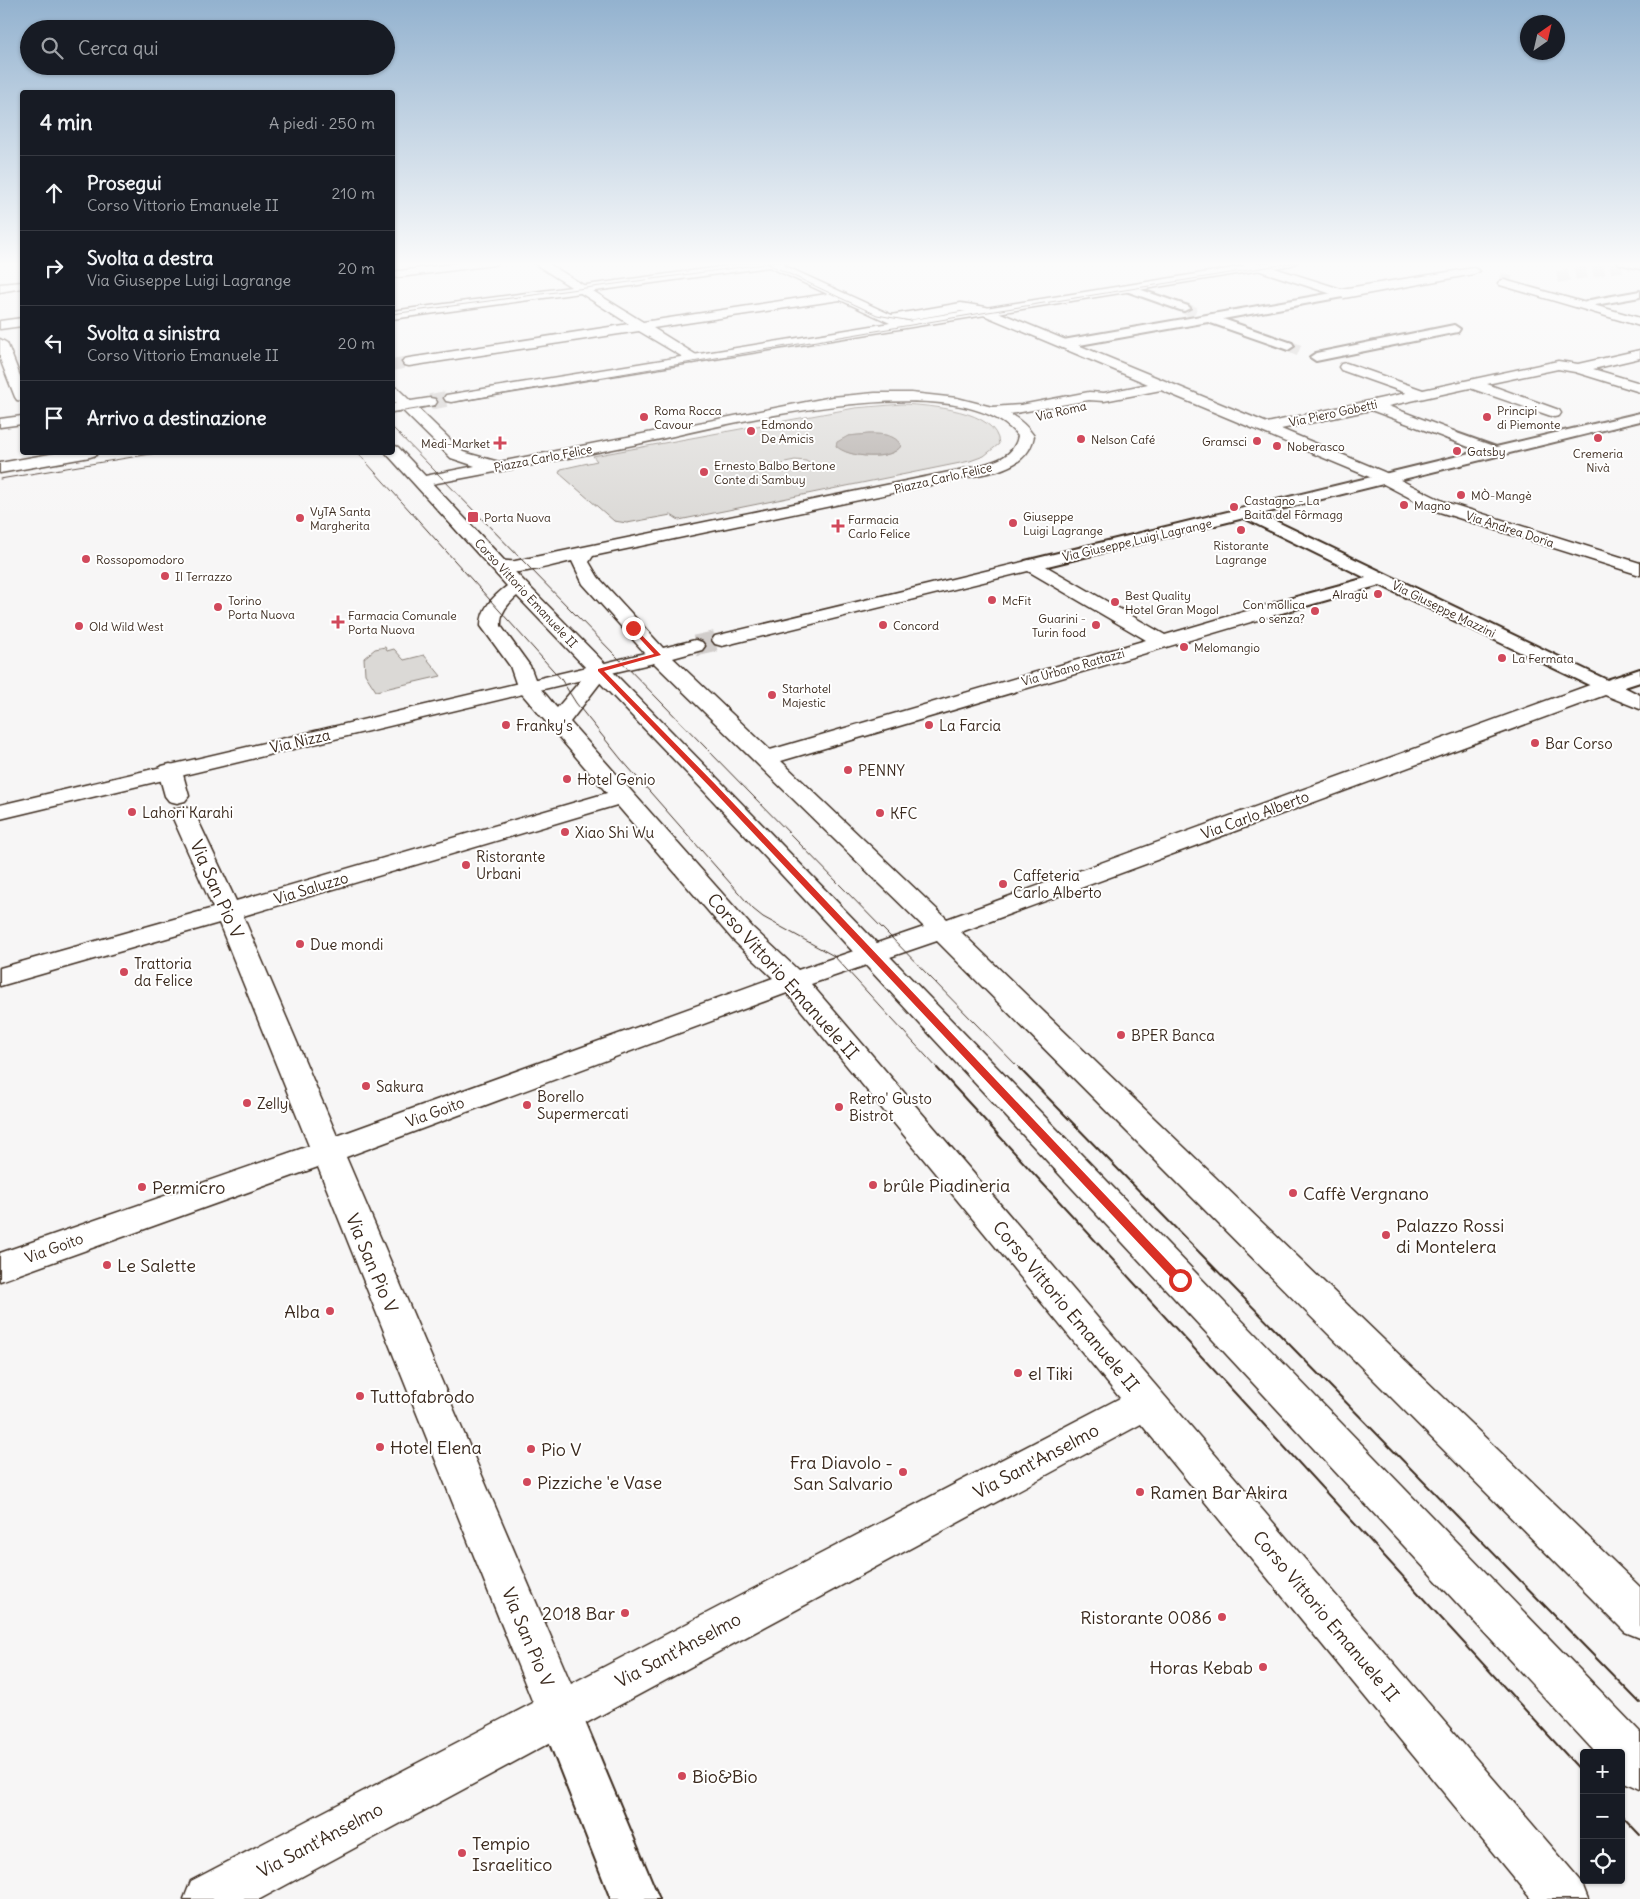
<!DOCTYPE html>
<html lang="it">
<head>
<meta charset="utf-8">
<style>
  :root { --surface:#171b24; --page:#242831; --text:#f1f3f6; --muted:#9ea1a6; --line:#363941 }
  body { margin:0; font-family:Delius,sans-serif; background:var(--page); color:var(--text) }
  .controls { position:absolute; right:15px; bottom:15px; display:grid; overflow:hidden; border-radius:5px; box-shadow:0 1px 4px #0004 }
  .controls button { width:45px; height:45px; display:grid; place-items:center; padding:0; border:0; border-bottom:1px solid var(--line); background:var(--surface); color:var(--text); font:25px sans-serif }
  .compass { position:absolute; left:1520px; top:15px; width:45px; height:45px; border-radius:50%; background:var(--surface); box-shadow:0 1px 4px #0004; rotate:34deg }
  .stop { position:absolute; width:15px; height:15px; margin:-11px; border:4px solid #d93025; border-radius:50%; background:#fff }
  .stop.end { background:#d93025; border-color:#fff; box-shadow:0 1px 5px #0008 }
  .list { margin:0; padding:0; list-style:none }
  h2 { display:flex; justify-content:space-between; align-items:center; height:65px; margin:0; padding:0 20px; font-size:21px }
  h2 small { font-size:16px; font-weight:400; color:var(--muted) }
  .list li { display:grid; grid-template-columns:32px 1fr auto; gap:15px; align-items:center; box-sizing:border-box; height:75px; padding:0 20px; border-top:1px solid var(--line) }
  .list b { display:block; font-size:19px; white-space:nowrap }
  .list p { margin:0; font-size:16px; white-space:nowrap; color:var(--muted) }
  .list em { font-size:16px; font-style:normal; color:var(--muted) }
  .icon { flex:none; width:28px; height:28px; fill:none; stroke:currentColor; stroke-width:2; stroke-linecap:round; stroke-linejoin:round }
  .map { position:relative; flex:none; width:1640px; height:1899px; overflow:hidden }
  .search { position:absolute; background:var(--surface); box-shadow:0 1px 4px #0004; left:20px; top:20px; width:375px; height:55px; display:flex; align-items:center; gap:12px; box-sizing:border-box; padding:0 18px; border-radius:28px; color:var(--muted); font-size:19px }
  .panel { position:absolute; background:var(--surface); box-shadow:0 1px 4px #0004; left:20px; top:90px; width:375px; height:365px; border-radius:5px }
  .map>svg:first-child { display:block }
</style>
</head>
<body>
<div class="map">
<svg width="1640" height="1899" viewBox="0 0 1640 1899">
  <rect width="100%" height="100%" fill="#f7f6f6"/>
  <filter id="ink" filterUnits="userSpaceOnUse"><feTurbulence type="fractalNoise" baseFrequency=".02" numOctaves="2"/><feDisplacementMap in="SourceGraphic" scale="10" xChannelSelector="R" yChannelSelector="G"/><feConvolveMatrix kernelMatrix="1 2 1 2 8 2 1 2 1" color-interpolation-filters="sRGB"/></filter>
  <g filter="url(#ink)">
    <path fill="#dbd9d6" stroke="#8b827a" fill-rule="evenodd" d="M 903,404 C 928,406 997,409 999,444 L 984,456 L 970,461 L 679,520 L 671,515 L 627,523 L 614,521 L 559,473 L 561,469 L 597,461 L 593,456 L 855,408 ZM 869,434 C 880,434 896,434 901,446 C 892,461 848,458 837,446 L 848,436 ZM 795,460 L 806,461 L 812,465 L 809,469 C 799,471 790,472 781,466 L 785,462 Z
      M 385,647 L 387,651 L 394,649 L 404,660 L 424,655 L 441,676 L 376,691 L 365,674 L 364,658 L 375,649 Z"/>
    <path fill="#b4aeaa" stroke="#847972" d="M 869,434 C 880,434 896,434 901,446 C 891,461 848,458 836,446 L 837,442 L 848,436 Z"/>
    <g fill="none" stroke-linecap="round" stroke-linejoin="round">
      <path stroke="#d1cdcb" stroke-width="12" stroke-dasharray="12 6" stroke-linecap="butt" d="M 1184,308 L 1198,314
        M 1288,346 L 1303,352"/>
      <path stroke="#d1cdcb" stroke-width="12" stroke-dasharray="12 6" stroke-linecap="butt" d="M 1557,277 L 1631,264
        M 1500,279 L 1511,282
        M 392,365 L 409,362"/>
      <path stroke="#d1cdcb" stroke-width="21" stroke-dasharray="21 11" stroke-linecap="butt" d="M 695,646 L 722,640"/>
      <path stroke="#d1cdcb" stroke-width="16" stroke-dasharray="16 8" stroke-linecap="butt" d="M 430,402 L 451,398"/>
      <defs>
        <path id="pedestrian" d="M 1130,286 L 1188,306 L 1190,308 L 1184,311 L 1180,310 L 1126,291 L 1124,289 L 1126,287 Z
          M 1344,291 L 1350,294 L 1348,296 L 1223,319 L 1292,343 L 1294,346 L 1288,350 L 1208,322 L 1063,348 L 1057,344 L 1063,340 Z
          M 1640,291 L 1640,297 L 1590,306 L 1584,303 L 1590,300 Z
          M 1454,325 L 1460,329 L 1458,332 L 1316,361 L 1310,357 L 1316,353 Z
          M 1640,413 L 1640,421 L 1261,514 L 1607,680 L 1640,669 L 1640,682 L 1606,693 L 1380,585 L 1281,613 L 1274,611 L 1272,607 L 1274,603 L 1366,578 L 1244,518 L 1031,570 L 1025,569 L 1022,565 L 1025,561 L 1479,451 L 1446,438 L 1444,435 L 1446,432 L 1451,431 L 1496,447 Z
          M 560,1691 L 575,1698 L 659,1899 L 611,1899 L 538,1713 L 545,1698 Z"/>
        <path id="minor" d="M 467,262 L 500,262 L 494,265 L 392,278 L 392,272 Z
          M 532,262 L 546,262 L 643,322 L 840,292 L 846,296 L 840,300 L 653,328 L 698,356 L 700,359 L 698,362 L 693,363 L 639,331 L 409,366 L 404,365 L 402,362 L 404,359 L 409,358 L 629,324 Z
          M 1237,262 L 1255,262 L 1341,289 L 1474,268 L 1480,271 L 1474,274 L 1344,298 L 1239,264 Z
          M 1618,262 L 1640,263 L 1640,269 L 1620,264 Z
          M 1504,280 L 1640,318 L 1640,326 L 1500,285 L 1498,283 L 1500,281 Z
          M 22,282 L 22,288 L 0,292 L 0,284 Z
          M 961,303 L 986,307 L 1267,423 L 1406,393 L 1341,370 L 1339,367 L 1341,364 L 1346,363 L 1423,390 L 1558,361 L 1578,364 L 1640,350 L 1640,358 L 1593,369 L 1640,383 L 1640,392 L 1575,372 L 1558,369 L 1487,384 L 1559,410 L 1561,413 L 1559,416 L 1554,417 L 1470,388 L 1388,406 L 1456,432 L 1459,435 L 1456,438 L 1451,440 L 1371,410 L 1281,429 L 1384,472 L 1445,502 L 1640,563 L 1640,575 L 1433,510 L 1372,478 L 1161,390 L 1104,401 L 1089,400 L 1010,414 C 1020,420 1027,426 1034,436 C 1030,457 1015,465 997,471 L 593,556 L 589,562 L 598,577 L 663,648 L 695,640 L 702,642 L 705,646 L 702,650 L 673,658 L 770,750 L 1146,640 L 1028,571 L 722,646 L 715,644 L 712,640 L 715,636 L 1031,560 L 1037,561 L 1165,635 L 1274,603 L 1281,601 L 1288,603 L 1291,607 L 1288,611 L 781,761 L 947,919 L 1598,682 C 1613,679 1627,689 1640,695 L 1640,709 L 1605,695 L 961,932 L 1640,1587 L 1640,1638 L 1625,1632 L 937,941 L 811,984 L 1581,1881 L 1588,1899 L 1531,1899 L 1141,1424 L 260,1899 L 184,1899 L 191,1881 L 533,1703 L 318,1167 L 0,1281 L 0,1253 L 309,1146 L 219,923 L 0,986 L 0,968 L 213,908 L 171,814 L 174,809 L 183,807 L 192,809 L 195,814 L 236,901 L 607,793 L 516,687 L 519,682 C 537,678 546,696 557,708 L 593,666 L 645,653 L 583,584 L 572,561 C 553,565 501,582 489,565 L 492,561 C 500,559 507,562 515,561 L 974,467 C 993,462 1014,458 1018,436 C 959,361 715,428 633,445 C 563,459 492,473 421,486 L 415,484 L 413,481 L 415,478 L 475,466 L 451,458 L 392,400 L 392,387 L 397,388 L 463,452 L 499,462 L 832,397 L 875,393 L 911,393 L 957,398 L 992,407 L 1021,405 L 1089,392 L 1104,393 L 1148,384 L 979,313 L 961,311 L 891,323 L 885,319 L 891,315 ZM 654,663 L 924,927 L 798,970 L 753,928 L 570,722 L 607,674 ZM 617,805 L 733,940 L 773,978 L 337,1136 L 243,916 ZM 787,993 L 1120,1398 L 571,1684 L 346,1157 Z
          M 22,318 L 22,326 L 0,329 L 0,321 Z
          M 0,339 L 7,343 L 22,381 L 22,401 L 17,400 L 15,397 L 0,359 Z
          M 22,416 L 22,424 L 0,427 L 0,419 Z
          M 170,764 L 178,766 L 182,771 L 189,796 L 185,801 L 177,803 L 169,801 L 165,796 L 158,771 L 162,766 Z"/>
        <path id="tertiary" d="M 758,262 L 789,262 L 783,265 L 905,321 L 1271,262 L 1298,262 L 1292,265 L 451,402 L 446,401 L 444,398 L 446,395 L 890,323 L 769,267 L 392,319 L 392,311 Z
          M 430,398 L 435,399 L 437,402 L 435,405 L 392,412 L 392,404 Z
          M 61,452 L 97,452 L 96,455 L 90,457 L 0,473 L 0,463 Z
          M 600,664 L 607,666 L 610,670 L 607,674 L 0,819 L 0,805 Z"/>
        <path id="primary" d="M 392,445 L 398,447 L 517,574 L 720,781 L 1640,1732 L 1640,1789 L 1621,1780 L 1621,1753 L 1596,1753 L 704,791 L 517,596 C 507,605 500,612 501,626 L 530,666 L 538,687 L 535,692 L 527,693 L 519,692 L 510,666 L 481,626 C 481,608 494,596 507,586 L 386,453 L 392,452 Z"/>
      </defs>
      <use href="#pedestrian" stroke="#3b2a1e" stroke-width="4"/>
      <use href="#minor" stroke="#3b2a1e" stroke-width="3"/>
      <use href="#tertiary" stroke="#3b2a1e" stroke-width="3"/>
      <use href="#primary" stroke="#3b2a1e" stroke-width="3"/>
      <use href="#pedestrian" fill="#fff" fill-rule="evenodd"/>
      <use href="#minor" fill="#fff" fill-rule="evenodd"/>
      <use href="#tertiary" fill="#fff" fill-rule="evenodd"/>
      <use href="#primary" fill="#fff" fill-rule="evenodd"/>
      <path stroke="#3b2a1e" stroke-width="1" d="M 768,264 L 877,315 L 911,321
        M 392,314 L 779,262
        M 456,402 L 982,313 L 1298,262
        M 392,413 L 435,406
        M 392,427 L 1020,1069
        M 357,452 L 561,679 L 576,703 L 621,759 L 753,909 L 763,917 L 834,956 L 938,1069
        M 0,479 L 163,452"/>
      <path stroke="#3b2a1e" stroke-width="2" d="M 937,1068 L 1584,1774
        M 1019,1068 L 1640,1703
        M 1621,1815 L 1640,1835"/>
    </g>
  </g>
  <linearGradient id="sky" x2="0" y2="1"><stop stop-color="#93b2cf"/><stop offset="0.5" stop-color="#fbfbfb"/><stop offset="1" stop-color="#fbfbfb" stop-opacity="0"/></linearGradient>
  <rect width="1640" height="528" fill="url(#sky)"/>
  <path fill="#d93025" d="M 633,626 L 661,655 L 604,671 L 715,784 L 1183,1277 L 1185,1280 L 1183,1283 L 1176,1283 L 710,787 L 598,671 L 598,669 L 654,654 L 631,629 Z"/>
  <g fill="#d1495b" stroke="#fff" stroke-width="2">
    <circle cx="644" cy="417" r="5"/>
    <circle cx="1487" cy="417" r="5"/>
    <circle cx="751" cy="431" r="5"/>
    <circle cx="1598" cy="438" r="5"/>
    <circle cx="1081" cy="439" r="5"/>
    <circle cx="1257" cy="441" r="5"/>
    <path d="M497.5 435.5h5v5h5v5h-5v5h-5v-5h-5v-5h5z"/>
    <circle cx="1277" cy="446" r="5"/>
    <circle cx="1457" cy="451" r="5"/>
    <circle cx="704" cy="472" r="5"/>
    <circle cx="1461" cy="495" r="5"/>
    <circle cx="1404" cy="505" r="5"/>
    <circle cx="1234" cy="507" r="5"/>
    <rect x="467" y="511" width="12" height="12" rx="2.5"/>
    <circle cx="300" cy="518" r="5"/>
    <circle cx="1013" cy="523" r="5"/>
    <path d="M835.5 518.5h5v5h5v5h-5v5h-5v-5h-5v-5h5z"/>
    <circle cx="1241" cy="530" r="5"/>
    <circle cx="86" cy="559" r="5"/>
    <circle cx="165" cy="576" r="5"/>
    <circle cx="1378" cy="594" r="5"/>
    <circle cx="992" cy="600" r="5"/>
    <circle cx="1115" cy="602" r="5"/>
    <circle cx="218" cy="607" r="5"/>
    <circle cx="1315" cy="611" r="5"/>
    <path d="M335.5 614.5h5v5h5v5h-5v5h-5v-5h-5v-5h5z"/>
    <circle cx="883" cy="625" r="5"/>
    <circle cx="1096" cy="625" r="5"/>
    <circle cx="79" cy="626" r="5"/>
    <circle cx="1184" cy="647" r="5"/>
    <circle cx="1502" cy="658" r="5"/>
    <circle cx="772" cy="695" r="5"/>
    <circle cx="506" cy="725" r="5"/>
    <circle cx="929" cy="725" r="5"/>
    <circle cx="1535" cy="743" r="5"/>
    <circle cx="848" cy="770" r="5"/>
    <circle cx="567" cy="779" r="5"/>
    <circle cx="132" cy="812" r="5"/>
    <circle cx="880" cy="813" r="5"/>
    <circle cx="565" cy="832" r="5"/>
    <circle cx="466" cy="865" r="5"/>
    <circle cx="1003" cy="884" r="5"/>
    <circle cx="300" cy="944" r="5"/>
    <circle cx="124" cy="972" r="5"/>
    <circle cx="1121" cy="1035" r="5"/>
    <circle cx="366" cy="1086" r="5"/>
    <circle cx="247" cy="1103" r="5"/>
    <circle cx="527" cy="1105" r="5"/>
    <circle cx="839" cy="1107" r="5"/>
    <circle cx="873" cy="1185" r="5"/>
    <circle cx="142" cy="1187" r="5"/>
    <circle cx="1293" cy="1193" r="5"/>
    <circle cx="1386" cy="1235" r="5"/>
    <circle cx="107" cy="1265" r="5"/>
    <circle cx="330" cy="1311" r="5"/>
    <circle cx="1018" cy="1373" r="5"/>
    <circle cx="360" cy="1396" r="5"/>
    <circle cx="380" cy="1447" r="5"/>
    <circle cx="531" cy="1449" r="5"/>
    <circle cx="903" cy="1472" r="5"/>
    <circle cx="527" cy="1482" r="5"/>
    <circle cx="1140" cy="1492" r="5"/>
    <circle cx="625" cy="1613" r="5"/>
    <circle cx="1222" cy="1617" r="5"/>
    <circle cx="1263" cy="1667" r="5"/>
    <circle cx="682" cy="1776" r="5"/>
    <circle cx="462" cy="1853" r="5"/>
  </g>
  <g text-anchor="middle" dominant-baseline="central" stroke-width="4" stroke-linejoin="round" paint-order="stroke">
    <g font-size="12" fill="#3b2a1e" stroke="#fff" text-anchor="start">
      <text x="654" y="410">Roma Rocca<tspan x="654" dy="14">Cavour</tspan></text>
      <text x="1497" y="410">Principi<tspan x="1497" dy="14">di Piemonte</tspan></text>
      <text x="761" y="424">Edmondo<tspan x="761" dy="14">De Amicis</tspan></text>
      <text x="1091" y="439">Nelson Café</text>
      <text x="1247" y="441" text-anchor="end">Gramsci</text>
      <text x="490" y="443" text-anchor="end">Medi-Market</text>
      <text x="1287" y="446">Noberasco</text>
      <text x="1467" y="451">Gatsby</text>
      <text x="1598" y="453" text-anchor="middle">Cremeria<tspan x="1598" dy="14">Nivà</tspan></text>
      <text x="714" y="465">Ernesto Balbo Bertone<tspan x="714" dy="14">Conte di Sambuy</tspan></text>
      <text x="1471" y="495">MÒ-Mangè</text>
      <text x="1244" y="500">Castagno - La<tspan x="1244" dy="14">Baita del Fôrmagg</tspan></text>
      <text x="1414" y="505">Magno</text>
      <text x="310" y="511">VyTA Santa<tspan x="310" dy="14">Margherita</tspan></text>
      <text x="1023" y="516">Giuseppe<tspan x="1023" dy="14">Luigi Lagrange</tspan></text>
      <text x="484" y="517">Porta Nuova</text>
      <text x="848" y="519">Farmacia<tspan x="848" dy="14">Carlo Felice</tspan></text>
      <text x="1241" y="545" text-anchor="middle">Ristorante<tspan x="1241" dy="14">Lagrange</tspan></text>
      <text x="96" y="559">Rossopomodoro</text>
      <text x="175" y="576">Il Terrazzo</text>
      <text x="1368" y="594" text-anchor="end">Alragù</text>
      <text x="1125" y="595">Best Quality<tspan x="1125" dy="14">Hotel Gran Mogol</tspan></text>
      <text x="228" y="600">Torino<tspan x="228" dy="14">Porta Nuova</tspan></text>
      <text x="1002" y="600">McFit</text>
      <text x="1305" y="604" text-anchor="end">Con mollica<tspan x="1305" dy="14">o senza?</tspan></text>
      <text x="348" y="615">Farmacia Comunale<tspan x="348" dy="14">Porta Nuova</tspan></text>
      <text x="1086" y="618" text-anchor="end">Guarini -<tspan x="1086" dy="14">Turin food</tspan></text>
      <text x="893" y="625">Concord</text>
      <text x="89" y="626">Old Wild West</text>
      <text x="1194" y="647">Melomangio</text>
      <text x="1512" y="658">La Fermata</text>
      <text x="782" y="688">Starhotel<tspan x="782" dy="14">Majestic</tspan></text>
    </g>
    <g font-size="12" fill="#3b2a1e" stroke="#fff">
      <text transform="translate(1061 411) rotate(-13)">Via Roma</text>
      <text transform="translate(1333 413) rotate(-12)">Via Piero Gobetti</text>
      <text transform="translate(543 458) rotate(-11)">Piazza Carlo Felice</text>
      <text transform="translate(943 478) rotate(-13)">Piazza Carlo Felice</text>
      <text transform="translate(1510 529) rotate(18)">Via Andrea Doria</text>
      <text transform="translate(1137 540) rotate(-13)">Via Giuseppe Luigi Lagrange</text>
      <text transform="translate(526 593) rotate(47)">Corso Vittorio Emanuele II</text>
      <text transform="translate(1444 609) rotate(26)">Via Giuseppe Mazzini</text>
      <text transform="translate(1073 667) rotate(-16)">Via Urbano Rattazzi</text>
    </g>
    <g font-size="15" fill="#3b2a1e" stroke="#fff" text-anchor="start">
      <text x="516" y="725">Franky's</text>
      <text x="939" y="725">La Farcia</text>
      <text x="1545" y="743">Bar Corso</text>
      <text x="858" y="770">PENNY</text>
      <text x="577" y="779">Hotel Genio</text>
      <text x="142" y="812">Lahori Karahi</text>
      <text x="890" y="813">KFC</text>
      <text x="575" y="832">Xiao Shi Wu</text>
      <text x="476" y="856">Ristorante<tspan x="476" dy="17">Urbani</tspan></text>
      <text x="1013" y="875">Caffeteria<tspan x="1013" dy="17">Carlo Alberto</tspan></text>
      <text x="310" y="944">Due mondi</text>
      <text x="134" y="963">Trattoria<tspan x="134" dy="17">da Felice</tspan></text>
      <text x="1131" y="1035">BPER Banca</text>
      <text x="376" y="1086">Sakura</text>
      <text x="537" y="1096">Borello<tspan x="537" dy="17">Supermercati</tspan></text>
      <text x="849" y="1098">Retro' Gusto<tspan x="849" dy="17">Bistrot</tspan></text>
      <text x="257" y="1103">Zelly</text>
    </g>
    <g font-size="15" fill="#3b2a1e" stroke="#fff">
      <text transform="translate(300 741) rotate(-13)">Via Nizza</text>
      <text transform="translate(1255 815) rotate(-20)">Via Carlo Alberto</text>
      <text transform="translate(311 888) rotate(-17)">Via Saluzzo</text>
      <text transform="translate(435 1112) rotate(-20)">Via Goito</text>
      <text transform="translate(54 1248) rotate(-20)">Via Goito</text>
    </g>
    <g font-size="18" fill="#3b2a1e" stroke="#fff">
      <text transform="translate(217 889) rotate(66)">Via San Pio V</text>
      <text transform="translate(783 976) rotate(48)">Corso Vittorio Emanuele II</text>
      <text transform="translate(372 1263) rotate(67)">Via San Pio V</text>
      <text transform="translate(1066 1306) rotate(50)">Corso Vittorio Emanuele II</text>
      <text transform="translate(1036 1461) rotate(-28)">Via Sant'Anselmo</text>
      <text transform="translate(1326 1616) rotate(50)">Corso Vittorio Emanuele II</text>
      <text transform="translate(528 1637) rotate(67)">Via San Pio V</text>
      <text transform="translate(678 1650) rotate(-28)">Via Sant'Anselmo</text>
      <text transform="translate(320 1840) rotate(-28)">Via Sant'Anselmo</text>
    </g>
    <g font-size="18" fill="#3b2a1e" stroke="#fff" text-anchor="start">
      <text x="883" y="1185">brûle Piadineria</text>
      <text x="152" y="1187">Permicro</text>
      <text x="1303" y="1193">Caffè Vergnano</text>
      <text x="1396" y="1225">Palazzo Rossi<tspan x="1396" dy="21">di Montelera</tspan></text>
      <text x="117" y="1265">Le Salette</text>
      <text x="320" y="1311" text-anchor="end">Alba</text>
      <text x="1028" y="1373">el Tiki</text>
      <text x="370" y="1396">Tuttofabrodo</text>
      <text x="390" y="1447">Hotel Elena</text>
      <text x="541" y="1449">Pio V</text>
      <text x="893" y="1462" text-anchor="end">Fra Diavolo -<tspan x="893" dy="21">San Salvario</tspan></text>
      <text x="537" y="1482">Pizziche 'e Vase</text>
      <text x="1150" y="1492">Ramen Bar Akira</text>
      <text x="615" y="1613" text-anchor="end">2018 Bar</text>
      <text x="1212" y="1617" text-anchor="end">Ristorante 0086</text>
      <text x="1253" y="1667" text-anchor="end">Horas Kebab</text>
      <text x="692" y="1776">Bio&amp;Bio</text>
      <text x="472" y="1843">Tempio<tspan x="472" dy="21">Israelitico</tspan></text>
    </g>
  </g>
</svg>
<div class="controls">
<button>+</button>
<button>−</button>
<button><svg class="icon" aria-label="locate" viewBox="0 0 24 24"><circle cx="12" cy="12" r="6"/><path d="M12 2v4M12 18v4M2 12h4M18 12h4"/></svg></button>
</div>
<svg class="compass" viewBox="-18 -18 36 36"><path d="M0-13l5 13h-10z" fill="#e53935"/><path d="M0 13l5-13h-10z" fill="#9ea1a6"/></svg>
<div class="stop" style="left:1180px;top:1280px"></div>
<div class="stop end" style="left:633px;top:628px"></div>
<div class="search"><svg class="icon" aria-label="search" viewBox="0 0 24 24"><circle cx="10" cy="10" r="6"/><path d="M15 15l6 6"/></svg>Cerca qui</div>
<section class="panel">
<h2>4 min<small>A piedi · 250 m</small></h2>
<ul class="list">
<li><svg class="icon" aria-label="ahead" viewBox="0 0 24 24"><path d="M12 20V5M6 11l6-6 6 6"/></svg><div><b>Prosegui</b><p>Corso Vittorio Emanuele II</p></div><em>210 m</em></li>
<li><svg class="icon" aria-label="right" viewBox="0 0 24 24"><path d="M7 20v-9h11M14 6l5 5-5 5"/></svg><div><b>Svolta a destra</b><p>Via Giuseppe Luigi Lagrange</p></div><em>20 m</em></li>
<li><svg class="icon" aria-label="left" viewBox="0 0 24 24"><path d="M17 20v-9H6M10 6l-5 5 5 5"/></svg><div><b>Svolta a sinistra</b><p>Corso Vittorio Emanuele II</p></div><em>20 m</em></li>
<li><svg class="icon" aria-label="arrive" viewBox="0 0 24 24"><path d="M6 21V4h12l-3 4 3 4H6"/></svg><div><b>Arrivo a destinazione</b></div></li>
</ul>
</section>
</div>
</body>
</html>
